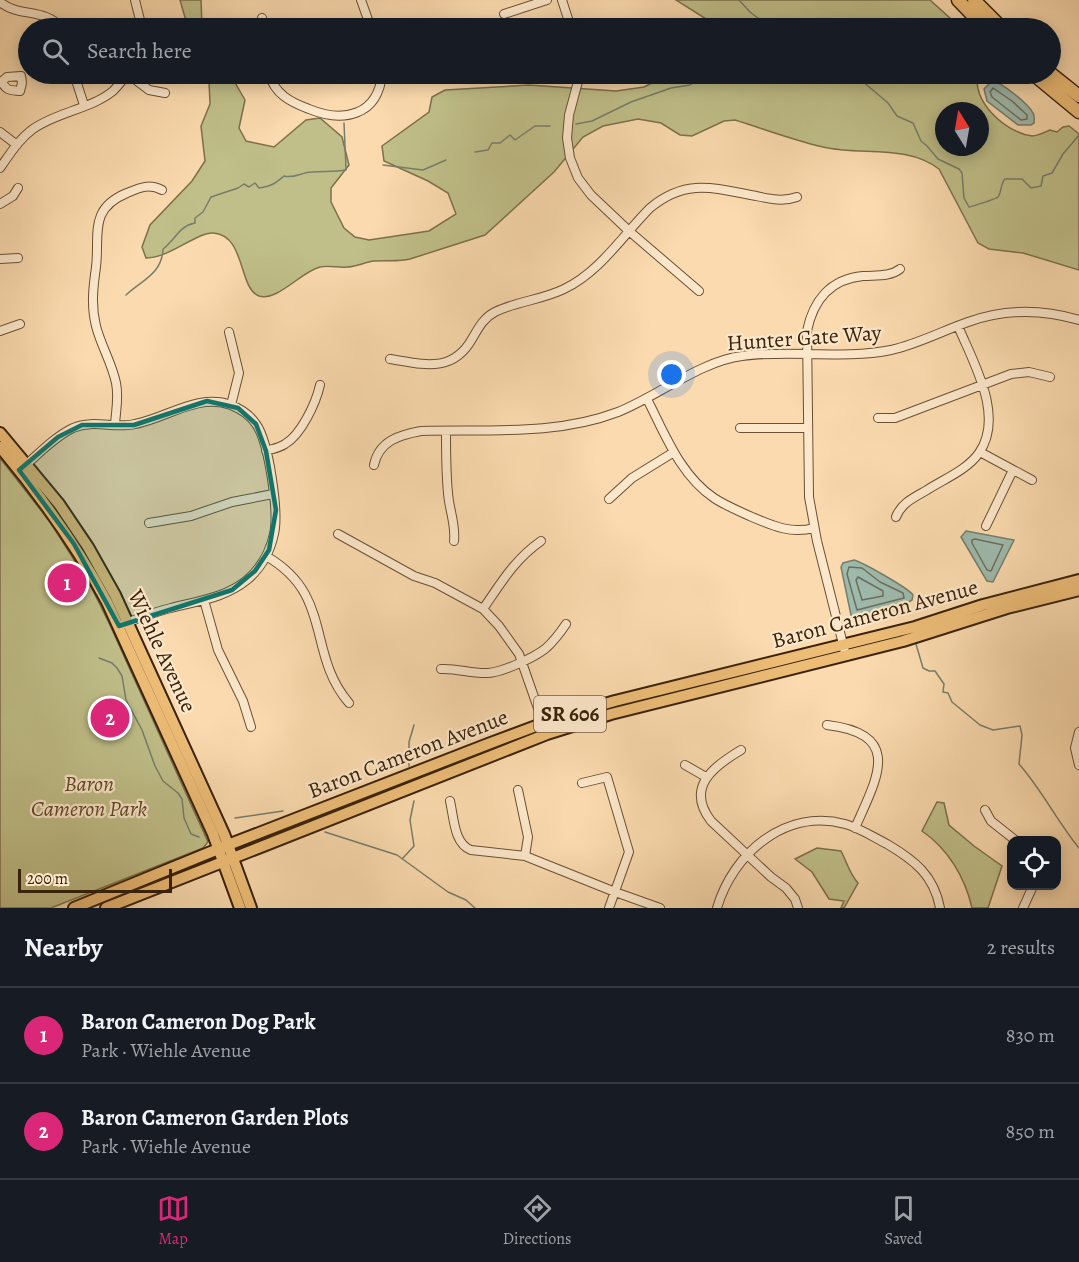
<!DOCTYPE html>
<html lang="en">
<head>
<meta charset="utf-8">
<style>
  :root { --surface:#171b24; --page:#20242c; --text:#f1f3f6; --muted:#9ea1a6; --line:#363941; --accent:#db2777 }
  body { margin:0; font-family:Alegreya,serif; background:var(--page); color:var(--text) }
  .controls { position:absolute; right:18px; bottom:18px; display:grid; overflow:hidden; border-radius:12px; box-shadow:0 3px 15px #0003 }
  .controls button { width:54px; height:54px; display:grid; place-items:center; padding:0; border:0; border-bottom:2px solid var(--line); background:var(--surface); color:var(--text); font:30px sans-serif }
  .compass { position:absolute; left:935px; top:102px; width:54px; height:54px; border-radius:50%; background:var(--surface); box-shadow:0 3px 15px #0003; rotate:349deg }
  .scale { position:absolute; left:18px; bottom:15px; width:154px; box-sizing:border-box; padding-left:6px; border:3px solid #3a220b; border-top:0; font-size:16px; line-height:21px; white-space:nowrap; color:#3a220b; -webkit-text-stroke:4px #fce7ca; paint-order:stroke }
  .you { position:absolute; left:672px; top:375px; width:21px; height:21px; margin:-15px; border:4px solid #fff; border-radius:50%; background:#1a73e8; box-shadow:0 0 0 9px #1a73e833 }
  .badge { display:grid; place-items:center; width:39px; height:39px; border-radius:50%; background:var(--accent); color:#fff; font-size:20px; font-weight:700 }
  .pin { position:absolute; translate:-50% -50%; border:3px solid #fff; box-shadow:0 2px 6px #0006 }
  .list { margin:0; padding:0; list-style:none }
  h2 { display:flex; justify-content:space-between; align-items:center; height:78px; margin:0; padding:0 24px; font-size:26px }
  h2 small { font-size:20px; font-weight:400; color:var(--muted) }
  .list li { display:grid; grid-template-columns:39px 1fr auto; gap:18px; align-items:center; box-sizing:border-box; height:96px; padding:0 24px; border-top:2px solid var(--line) }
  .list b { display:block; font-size:22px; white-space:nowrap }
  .list p { margin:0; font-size:20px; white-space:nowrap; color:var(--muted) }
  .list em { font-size:20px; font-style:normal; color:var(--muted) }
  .icon { flex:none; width:33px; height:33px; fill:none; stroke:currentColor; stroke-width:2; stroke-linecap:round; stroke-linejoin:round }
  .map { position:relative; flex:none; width:1079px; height:908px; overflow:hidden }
  .search { position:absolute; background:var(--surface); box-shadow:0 3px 15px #0003; left:18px; right:18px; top:18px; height:66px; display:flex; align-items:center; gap:15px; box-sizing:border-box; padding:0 21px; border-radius:33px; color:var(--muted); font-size:22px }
  .sheet { height:270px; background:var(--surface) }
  nav { display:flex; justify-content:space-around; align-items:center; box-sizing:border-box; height:84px; border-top:2px solid var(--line); background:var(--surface); font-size:16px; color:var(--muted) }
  nav a { display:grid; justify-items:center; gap:3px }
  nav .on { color:var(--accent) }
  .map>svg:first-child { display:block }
</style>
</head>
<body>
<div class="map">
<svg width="1079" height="908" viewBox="0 0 1079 908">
  <rect width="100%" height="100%" fill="#fadaae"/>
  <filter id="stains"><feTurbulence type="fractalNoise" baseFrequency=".00333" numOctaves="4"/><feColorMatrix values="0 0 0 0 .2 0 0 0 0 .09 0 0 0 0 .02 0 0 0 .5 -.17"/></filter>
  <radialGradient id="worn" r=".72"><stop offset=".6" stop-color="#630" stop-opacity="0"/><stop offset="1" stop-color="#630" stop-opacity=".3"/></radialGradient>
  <path fill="#c0bf89" stroke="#7d704a" stroke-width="1.5" fill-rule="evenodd" d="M 180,0 L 201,0 L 202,25 L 204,28 L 188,28 Z
    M 676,0 L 930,0 L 961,28 L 711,28 L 711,22 Z
    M 205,74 L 230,74 L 245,100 L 239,128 L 246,141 L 274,147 L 306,120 L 320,118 L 342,137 L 349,165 L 331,188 L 331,202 L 344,228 L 355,237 L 369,240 L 429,231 L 456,214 L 448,193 L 428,181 L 384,161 L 382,146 L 429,112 L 432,97 L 445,90 L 529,85 L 616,91 L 644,87 L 670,74 L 978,74 C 971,101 1006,133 1032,136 C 1038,136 1045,132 1050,130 L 1057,132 L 1063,127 L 1069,126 L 1079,134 L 1079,270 L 1023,253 L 989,249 L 978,243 L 939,169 C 907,144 861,156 823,147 C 793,140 764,129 735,120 L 724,121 L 692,136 L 680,135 L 661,123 L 638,119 L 603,126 L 583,137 L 554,172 L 485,235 L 410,259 C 398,262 386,260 374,261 C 365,262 356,267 347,267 C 339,268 328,265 320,267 C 302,271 277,302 259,296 C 238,288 246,235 213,233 C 197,232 170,258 146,258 L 142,247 L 150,225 L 192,181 L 205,161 L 201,126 L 210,104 L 209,81 ZM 944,111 L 980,111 L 980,147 L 944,147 Z
    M 0,458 L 50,522 L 90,585 L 109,623 L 208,842 L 203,848 L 51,908 L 0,908 Z
    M 937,802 L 944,803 L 949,825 L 974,846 L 1002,866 L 988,908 L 972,908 C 965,877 948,849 922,831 Z
    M 817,848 L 841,851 C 847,862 849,873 858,883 L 844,908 L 841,908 L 844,901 L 829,899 L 812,872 L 795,859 Z"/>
  <path fill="#9ebaad" stroke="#767d6c" stroke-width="1.5" d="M 992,81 C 1002,82 1028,104 1033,113 C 1035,116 1034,119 1034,123 L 1031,125 L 1018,125 L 987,101 L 984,89 Z
    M 966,531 L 1014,540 L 993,582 L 987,581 L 984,576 L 961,537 Z
    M 854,560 C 864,563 908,588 913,595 L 912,600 L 904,605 L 855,618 L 851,615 L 841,567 L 843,563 Z"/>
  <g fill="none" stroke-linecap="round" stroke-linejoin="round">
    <path stroke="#6c6e5c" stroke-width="1.5" d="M 993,88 L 1012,101 L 1027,115 L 1027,119 L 1021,120 L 992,97 L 990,92 Z
      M 975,539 L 1003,545 L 991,571 L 987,570 L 972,543 L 972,540 Z
      M 849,567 L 862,568 L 880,582 L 903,593 L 904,598 L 857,610 L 847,574 Z
      M 858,577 L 883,591 L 883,596 L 862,600 L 856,580 Z"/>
    <path stroke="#767d6c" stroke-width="1.5" d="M 739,0 L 750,12 L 771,28
      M 854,74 L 888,103 L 897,116 L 913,123 L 921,141 L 927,146 L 938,159 L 959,169 L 962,173 L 964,198 L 969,207 C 973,206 996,199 998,197 C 1002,192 1000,184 1005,179 L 1022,179 L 1031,188 L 1041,186 L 1043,176 L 1052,173 L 1063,154 L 1079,135
      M 576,124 L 592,121 L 631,102 L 671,88 L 690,85 L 705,74
      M 475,152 L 488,150 L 492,143 L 500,143 L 510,135 L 515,140 L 535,126 L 550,126
      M 383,165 L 423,170 L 446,160
      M 126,295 C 142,280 162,274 163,249 C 175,240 179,226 195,223 L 195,218 L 203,212 L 211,197 L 238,188 L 244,184 L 249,187 L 255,183 L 259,188 C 272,186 274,184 284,176 C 294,179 302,172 312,172 C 324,171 334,172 346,170 L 344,123
      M 916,644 L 923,668 L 929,671 L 935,671 L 944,684 L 943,692 L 948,693 L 952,702 L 980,725 L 993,730 L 1020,726 L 1022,735 L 1019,764 C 1042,790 1057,821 1079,848
      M 99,658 L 112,663 L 117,668 L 122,676 L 126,700 L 142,730 L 155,766 L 163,781 L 178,793 L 182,799 L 184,818 L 191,834 L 199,837
      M 409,766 L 409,742 L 414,725
      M 235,818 L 283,811
      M 325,832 L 397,855 L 448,892 L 466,900 L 475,908
      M 403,858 L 414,846 L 410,820 L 414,801"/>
    <defs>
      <path id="minor" d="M 135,0 L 142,28
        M 361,0 L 371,28
        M 562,0 L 571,28
        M 0,2 C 20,18 43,7 62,28
        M 504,14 L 547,0
        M 260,28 L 262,18
        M 74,74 L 84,105
        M 128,74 L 149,90 L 165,93
        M 269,74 C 275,94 290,102 309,109 C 343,123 378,116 382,74
        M 580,74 L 569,115 L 567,138 L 570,158 L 578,178 L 591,195 L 629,231 L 699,291
        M 0,83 L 7,77 L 21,76 L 22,83 L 20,91 C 11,90 5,91 2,81
        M 0,132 L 17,145
        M 0,168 C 10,154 19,139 33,129 C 57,112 91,109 113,91 C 118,86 123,79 128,74
        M 0,204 L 13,196 L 18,188
        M 0,259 L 18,258
        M 0,331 L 20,324
        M 229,332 L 239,373 L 231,405
        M 390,359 C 422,364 452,374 472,339 C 478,329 483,318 495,312 C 517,301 542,300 564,289 C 600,272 623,235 650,208 C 686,178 714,188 756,196 C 770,199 783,202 797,197
        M 647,399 C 665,434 680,475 714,498 C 726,506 739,511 752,517 C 773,526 791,534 814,528
        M 878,418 L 895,418 L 1011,374 L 1029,372 L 1050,377
        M 115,424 C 116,410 119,397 116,383 C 112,363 101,346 96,326 C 91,306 93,288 96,267 C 100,235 88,209 127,193 C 139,188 149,183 162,190
        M 740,428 L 807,428
        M 446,431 C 446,451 446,473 448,493 C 449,509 456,525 454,541
        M 266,451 C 272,449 279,448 285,444 C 301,435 316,403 320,385
        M 980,452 L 1032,480
        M 374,465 C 379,441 399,435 421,431 C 487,429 555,436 618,412 C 658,396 701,361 742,356 C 791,349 842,360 891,350 C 918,344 942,331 968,322 C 1004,309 1042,309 1079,320
        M 23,467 C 39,454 54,437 73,428 C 94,419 114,429 135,424 C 167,418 198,393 231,405 C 241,409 250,415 256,424 C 269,442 279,512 274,534 C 270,552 261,568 247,580 C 225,598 197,601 171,608 C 154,612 139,618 124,624
        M 609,499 L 632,478 L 674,452
        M 896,517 C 901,503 915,497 927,490 C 944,479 967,470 979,453 C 1005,416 973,362 958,326
        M 149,523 L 191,516 L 232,502 L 273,494
        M 986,526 L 1013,470
        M 338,534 L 414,576 L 435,583 L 483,609 L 499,626 L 519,654 L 547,734
        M 266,556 C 334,595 306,653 349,703
        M 204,600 L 218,650 L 243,701 L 251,727
        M 483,609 C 501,583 514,560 541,541
        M 846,656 L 817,541 L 809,497 L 807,331 C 813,301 830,279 863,276 C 876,275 890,277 900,269
        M 441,669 C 457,668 472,674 488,673 C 503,672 533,658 545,649 C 553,642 560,633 566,624
        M 827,725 C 904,734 877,778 855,828
        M 1079,732 L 1075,748 L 1079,765
        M 741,750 C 714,766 685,787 711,821 L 771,877 L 786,888 L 795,899 L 798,908
        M 685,765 L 706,777
        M 582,783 L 607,777 L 629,852 L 609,908
        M 518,790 L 528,837 L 525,856
        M 450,801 C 454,818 454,844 471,850 L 525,856 L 615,892 L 660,908
        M 985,810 L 991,821 L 1015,840
        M 717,908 C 733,853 786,808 845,824 C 860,828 873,837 887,844 C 914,860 934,875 940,908
        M 1023,908 L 1033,886"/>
      <path id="major" d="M 0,433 L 59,504 L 88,547 L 115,595 L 224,834 L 251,908
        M 0,447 C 41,496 77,546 107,602 L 213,834 L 240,908
        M 74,908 L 228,845 L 488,744 L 563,716 L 615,701 L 915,627 L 983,605 L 1079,580
        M 106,908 L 547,734 L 611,714 L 903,641 L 1007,608 L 1079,590"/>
      <path id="highway" d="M 958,0 L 985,28
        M 974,0 L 1002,28
        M 1050,73 L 1079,96
        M 1033,74 L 1079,112"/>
    </defs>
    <use href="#minor" stroke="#6a5034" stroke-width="10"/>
    <use href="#major" stroke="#3a220b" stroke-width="14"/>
    <use href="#highway" stroke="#3a220b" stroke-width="15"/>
    <use href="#minor" stroke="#fce7ca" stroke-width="8"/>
    <use href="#major" stroke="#edbd77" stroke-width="10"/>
    <use href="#highway" stroke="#edbd77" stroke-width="12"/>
  </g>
  <path fill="#0f766e" fill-opacity="0.2" stroke="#0f766e" stroke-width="4.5" stroke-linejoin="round" d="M 207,401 L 238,408 L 256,424 L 266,451 L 276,510 L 269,550 L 255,571 L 232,590 L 119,626 L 74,544 L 19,470 L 58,437 L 82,425 L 134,425 Z"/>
  <g text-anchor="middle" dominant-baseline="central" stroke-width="4.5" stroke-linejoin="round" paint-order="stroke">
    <rect fill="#fce7ca" stroke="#745d44" stroke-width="1.5" x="534" y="696" width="72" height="36" rx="4.5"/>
    <g font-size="21" font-weight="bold" fill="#3a220b">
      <text x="570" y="714">SR 606</text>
    </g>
    <g font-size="22" fill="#3a220b" stroke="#fce7ca">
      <text transform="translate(804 338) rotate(-4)">Hunter Gate Way</text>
      <text transform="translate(875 614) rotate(-15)">Baron Cameron Avenue</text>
      <text transform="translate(162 651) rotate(65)">Wiehle Avenue</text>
      <text transform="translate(408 754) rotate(-21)">Baron Cameron Avenue</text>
    </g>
    <g font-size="22" font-style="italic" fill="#5c492a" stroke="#fce7ca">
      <text x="89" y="784">Baron<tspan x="89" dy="25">Cameron Park</tspan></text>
    </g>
  </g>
  <rect width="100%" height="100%" filter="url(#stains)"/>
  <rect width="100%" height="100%" fill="url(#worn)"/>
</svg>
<div class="controls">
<button><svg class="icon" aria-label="locate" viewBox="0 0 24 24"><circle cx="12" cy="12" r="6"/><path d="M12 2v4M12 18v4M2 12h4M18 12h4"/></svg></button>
</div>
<svg class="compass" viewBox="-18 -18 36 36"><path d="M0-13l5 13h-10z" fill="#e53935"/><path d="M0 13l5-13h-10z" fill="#9ea1a6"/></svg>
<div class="scale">200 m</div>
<div class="you"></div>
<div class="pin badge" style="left:67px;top:583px">1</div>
<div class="pin badge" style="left:110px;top:718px">2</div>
<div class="search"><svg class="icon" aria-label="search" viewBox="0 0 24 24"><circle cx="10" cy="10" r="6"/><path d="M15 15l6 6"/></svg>Search here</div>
</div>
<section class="sheet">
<h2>Nearby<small>2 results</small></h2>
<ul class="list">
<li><span class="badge">1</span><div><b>Baron Cameron Dog Park</b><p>Park · Wiehle Avenue</p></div><em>830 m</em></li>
<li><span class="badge">2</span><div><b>Baron Cameron Garden Plots</b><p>Park · Wiehle Avenue</p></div><em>850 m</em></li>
</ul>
</section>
<nav>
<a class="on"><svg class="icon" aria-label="map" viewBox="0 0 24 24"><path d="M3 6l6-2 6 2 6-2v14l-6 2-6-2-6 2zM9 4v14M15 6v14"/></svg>Map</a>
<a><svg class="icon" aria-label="directions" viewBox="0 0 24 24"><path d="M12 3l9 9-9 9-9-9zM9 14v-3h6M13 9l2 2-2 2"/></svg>Directions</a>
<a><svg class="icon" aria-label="saved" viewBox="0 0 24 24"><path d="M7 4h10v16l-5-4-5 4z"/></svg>Saved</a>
</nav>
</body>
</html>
